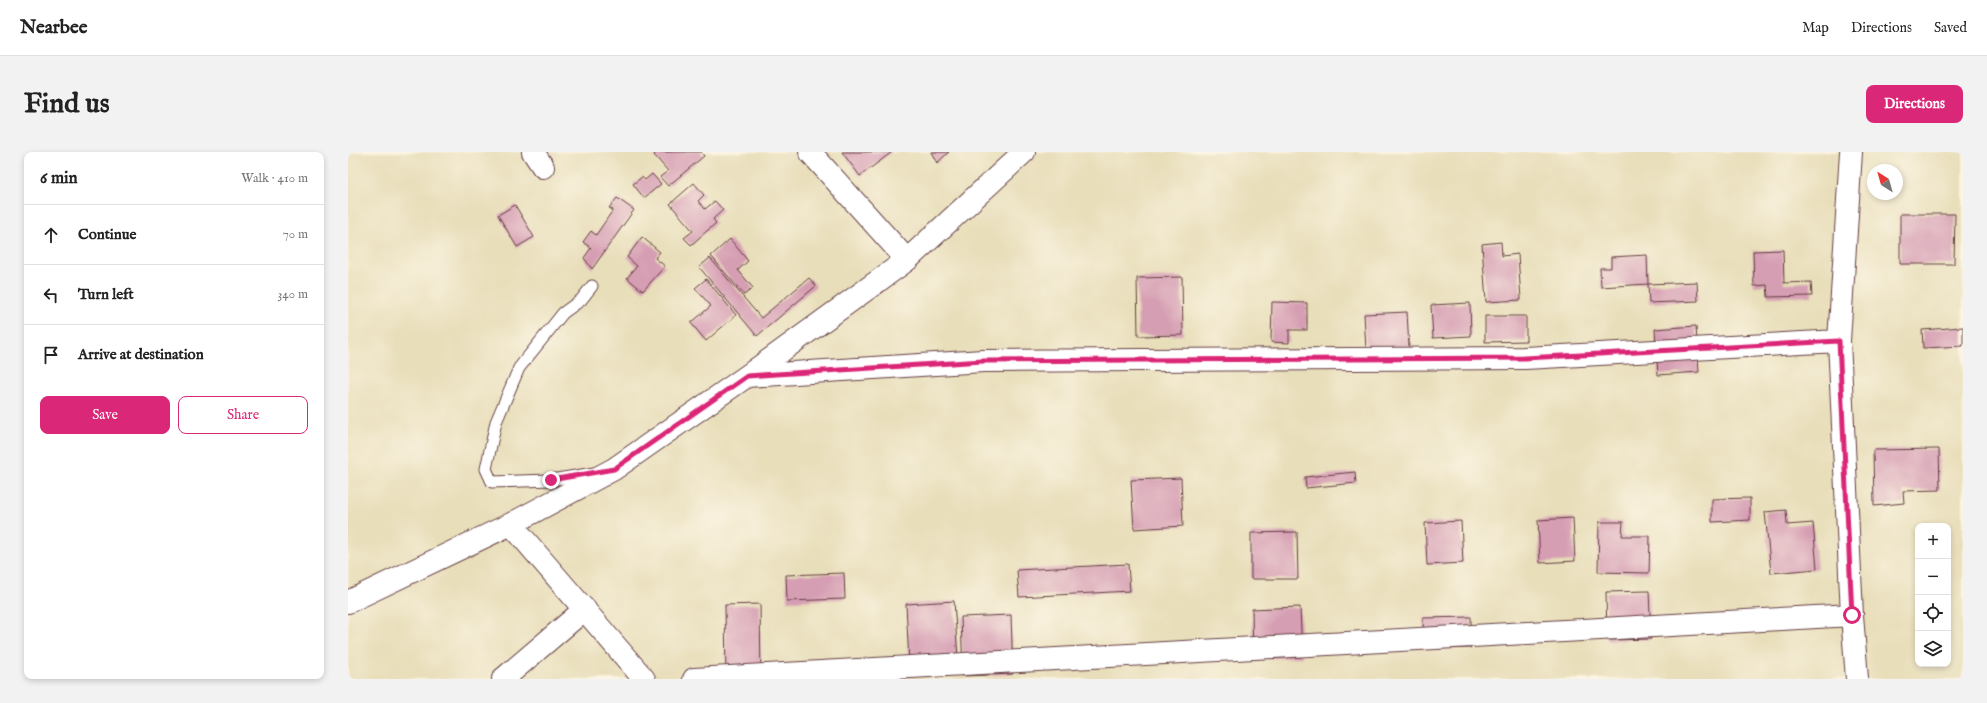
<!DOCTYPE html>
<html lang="en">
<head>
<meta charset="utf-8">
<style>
  :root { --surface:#fff; --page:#f2f2f2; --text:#222; --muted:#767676; --line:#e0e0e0; --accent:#db2777 }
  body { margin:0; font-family:"IM FELL English",serif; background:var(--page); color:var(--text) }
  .controls { position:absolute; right:12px; bottom:12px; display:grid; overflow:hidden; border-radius:8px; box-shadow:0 2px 6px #0003 }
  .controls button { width:36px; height:36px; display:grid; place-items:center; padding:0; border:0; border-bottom:1px solid var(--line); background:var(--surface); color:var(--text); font:20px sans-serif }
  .compass { position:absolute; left:1519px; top:12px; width:36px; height:36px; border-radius:50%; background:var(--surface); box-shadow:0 2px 6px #0003; rotate:323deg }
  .stop { position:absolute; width:12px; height:12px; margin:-9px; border:3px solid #db2777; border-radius:50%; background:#fff }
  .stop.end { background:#db2777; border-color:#fff; box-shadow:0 1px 4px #0008 }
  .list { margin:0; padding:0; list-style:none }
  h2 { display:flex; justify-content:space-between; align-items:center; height:52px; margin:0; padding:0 16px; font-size:17px }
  h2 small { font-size:13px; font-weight:400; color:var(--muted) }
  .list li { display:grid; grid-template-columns:26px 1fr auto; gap:12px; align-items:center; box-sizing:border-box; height:60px; padding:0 16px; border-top:1px solid var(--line) }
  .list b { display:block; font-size:15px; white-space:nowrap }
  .list em { font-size:13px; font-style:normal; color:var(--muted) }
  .actions { display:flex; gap:8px; padding:12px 16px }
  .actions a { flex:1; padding:9px 0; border:1px solid var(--accent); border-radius:8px; text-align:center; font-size:14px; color:var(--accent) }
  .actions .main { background:var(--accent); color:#fff }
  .icon { flex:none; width:22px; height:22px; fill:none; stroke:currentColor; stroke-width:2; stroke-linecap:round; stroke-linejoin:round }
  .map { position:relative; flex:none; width:1615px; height:527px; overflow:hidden; border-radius:8px }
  header { display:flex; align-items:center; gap:24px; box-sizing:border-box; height:56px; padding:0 20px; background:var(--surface); border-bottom:1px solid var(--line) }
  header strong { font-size:19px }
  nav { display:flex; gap:22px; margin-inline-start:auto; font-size:14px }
  .intro { display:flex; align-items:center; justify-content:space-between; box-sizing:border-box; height:96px; padding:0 24px }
  h1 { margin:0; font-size:28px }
  .button { padding:10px 18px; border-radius:8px; background:var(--accent); color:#fff; font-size:14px; font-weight:700 }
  main { display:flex; gap:24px; padding:0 24px }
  aside { flex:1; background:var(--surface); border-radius:8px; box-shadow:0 2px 6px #0003 }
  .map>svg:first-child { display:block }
</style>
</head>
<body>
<header>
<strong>Nearbee</strong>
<nav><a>Map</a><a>Directions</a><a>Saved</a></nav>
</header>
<div class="intro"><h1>Find us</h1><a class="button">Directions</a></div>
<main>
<aside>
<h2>6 min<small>Walk · 410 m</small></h2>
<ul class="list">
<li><svg class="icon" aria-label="ahead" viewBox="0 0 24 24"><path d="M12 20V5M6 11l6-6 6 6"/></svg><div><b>Continue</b></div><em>70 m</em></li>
<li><svg class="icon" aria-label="left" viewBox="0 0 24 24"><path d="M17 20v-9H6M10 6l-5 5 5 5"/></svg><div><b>Turn left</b></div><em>340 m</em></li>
<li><svg class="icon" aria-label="arrive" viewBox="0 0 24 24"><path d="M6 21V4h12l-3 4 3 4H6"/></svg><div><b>Arrive at destination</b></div></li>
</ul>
<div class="actions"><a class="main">Save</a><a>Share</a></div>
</aside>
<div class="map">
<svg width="1615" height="527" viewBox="0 0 1615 527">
  <rect width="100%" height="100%" fill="#fcf5e5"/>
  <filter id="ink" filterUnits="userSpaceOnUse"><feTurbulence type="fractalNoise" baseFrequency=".025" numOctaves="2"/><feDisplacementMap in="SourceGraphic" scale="8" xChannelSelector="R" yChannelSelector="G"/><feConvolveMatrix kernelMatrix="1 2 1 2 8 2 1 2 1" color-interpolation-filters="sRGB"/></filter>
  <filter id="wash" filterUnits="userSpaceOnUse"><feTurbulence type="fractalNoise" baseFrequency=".012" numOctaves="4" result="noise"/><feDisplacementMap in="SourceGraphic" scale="16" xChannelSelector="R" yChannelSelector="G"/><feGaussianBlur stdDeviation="0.9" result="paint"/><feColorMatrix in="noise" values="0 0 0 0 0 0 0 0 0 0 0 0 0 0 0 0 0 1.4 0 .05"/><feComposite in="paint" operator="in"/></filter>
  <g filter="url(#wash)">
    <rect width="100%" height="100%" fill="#e8deba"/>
    <g id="blocks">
      <path fill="#d69eb3" d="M 309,0 L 353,0 L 356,4 L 320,34 L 312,25 L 320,19 L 306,3 Z
        M 494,0 L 544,0 L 512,24 Z
        M 583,0 L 601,0 L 589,11 Z
        M 304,22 L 313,32 L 296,46 L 285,32 L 294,25 L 297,28 Z
        M 346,31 L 356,43 L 350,49 L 357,57 L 367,49 L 375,58 L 365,67 L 368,71 L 343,93 L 336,86 L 345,79 L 322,52 Z
        M 269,46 L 286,58 L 244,117 L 236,106 L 243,96 L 235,90 L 243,79 L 248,83 L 265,58 L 261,56 Z
        M 167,53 L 186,85 L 169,95 L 150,63 Z
        M 1552,62 L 1607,62 L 1606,112 L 1552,112 Z
        M 294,85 L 312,100 L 307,106 L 317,114 L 295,139 L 279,126 L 289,114 L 279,105 Z
        M 382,87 L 400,109 L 390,118 L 405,136 L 396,143 L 363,104 Z
        M 1153,90 L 1154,104 L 1170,102 L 1173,148 L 1138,150 L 1134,92 Z
        M 1435,98 L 1436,131 L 1463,130 L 1464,144 L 1420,145 L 1419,133 L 1406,134 L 1405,99 Z
        M 1299,103 L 1300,132 L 1253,135 L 1252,116 L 1263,116 L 1263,105 Z
        M 362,106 L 413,166 L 461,126 L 468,134 L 409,184 L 351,115 Z
        M 834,125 L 835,183 L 790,184 L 789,126 Z
        M 358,127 L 388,163 L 358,189 L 343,171 L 363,154 L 347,136 Z
        M 1349,130 L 1350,149 L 1301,151 L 1300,132 Z
        M 924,150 L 959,151 L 959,178 L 941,178 L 941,191 L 923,190 Z
        M 1122,151 L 1123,184 L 1085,186 L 1083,153 Z
        M 1059,160 L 1061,196 L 1018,198 L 1016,162 Z
        M 1137,164 L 1178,164 L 1178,189 L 1137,190 Z
        M 1348,174 L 1351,220 L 1310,223 L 1307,177 Z
        M 1615,175 L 1615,194 L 1575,196 L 1574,178 Z
        M 1591,297 L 1592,338 L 1555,339 L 1556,351 L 1526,354 L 1525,298 Z
        M 1007,320 L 1008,331 L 958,336 L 957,325 Z
        M 833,326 L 835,374 L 786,377 L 783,328 Z
        M 1402,346 L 1402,368 L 1364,370 L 1364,347 Z
        M 1438,358 L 1439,373 L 1465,371 L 1469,417 L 1423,421 L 1417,360 Z
        M 1225,366 L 1227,409 L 1192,411 L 1190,368 Z
        M 1113,369 L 1115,411 L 1079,413 L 1077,371 Z
        M 1251,370 L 1275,370 L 1274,384 L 1302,384 L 1301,421 L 1250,420 Z
        M 949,380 L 950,427 L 903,427 L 903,381 Z
        M 780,412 L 782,439 L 671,445 L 669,418 Z
        M 496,421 L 497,447 L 439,449 L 438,423 Z
        M 1301,439 L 1303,487 L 1259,488 L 1258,440 Z
        M 606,449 L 610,507 L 561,510 L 558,452 Z
        M 412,452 L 413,527 L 378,527 L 377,453 Z
        M 952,455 L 954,505 L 905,507 L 904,457 Z
        M 663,463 L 665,522 L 615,524 L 613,465 Z
        M 1123,465 L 1123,496 L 1076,497 L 1075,466 Z"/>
    </g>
  </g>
  <g filter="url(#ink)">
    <use href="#blocks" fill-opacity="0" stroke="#623c40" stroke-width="1"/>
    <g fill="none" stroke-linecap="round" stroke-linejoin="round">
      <defs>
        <path id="service" d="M 244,134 L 233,148 L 215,161 L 171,216 L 148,270 L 138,317 L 144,330 L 203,328 L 246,321"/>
        <path id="minor" d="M 185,0 L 195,15
          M 462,0 L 559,108
          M 1503,0 L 1491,189 L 1504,463 L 1509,527
          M 399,224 L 635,209 L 1177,206 L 1491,189
          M 163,372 L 296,527
          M 0,450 L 163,372 L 266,317 L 399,224 L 559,108 L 676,0
          M 155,527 L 237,457
          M 346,527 L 1504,463"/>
      </defs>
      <use href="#service" stroke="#623c40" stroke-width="13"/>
      <use href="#minor" stroke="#623c40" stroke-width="24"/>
      <use href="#service" stroke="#fff" stroke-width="11"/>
      <use href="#minor" stroke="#fff" stroke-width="22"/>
    </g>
  </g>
  <g fill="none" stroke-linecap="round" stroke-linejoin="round" filter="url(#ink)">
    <path stroke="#db2777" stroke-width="5" d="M 203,328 L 266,317 L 399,224 L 635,209 L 1177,206 L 1491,189 L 1504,463"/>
  </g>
</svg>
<div class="controls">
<button>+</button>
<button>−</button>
<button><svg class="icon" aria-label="locate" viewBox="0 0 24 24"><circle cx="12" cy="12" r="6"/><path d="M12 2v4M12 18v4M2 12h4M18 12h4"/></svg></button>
<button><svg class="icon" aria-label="layers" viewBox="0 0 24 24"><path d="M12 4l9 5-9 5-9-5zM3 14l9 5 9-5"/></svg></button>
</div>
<svg class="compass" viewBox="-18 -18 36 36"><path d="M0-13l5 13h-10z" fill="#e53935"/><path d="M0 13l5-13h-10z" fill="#767676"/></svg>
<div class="stop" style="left:1504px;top:463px"></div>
<div class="stop end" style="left:203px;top:328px"></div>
</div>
</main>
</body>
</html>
